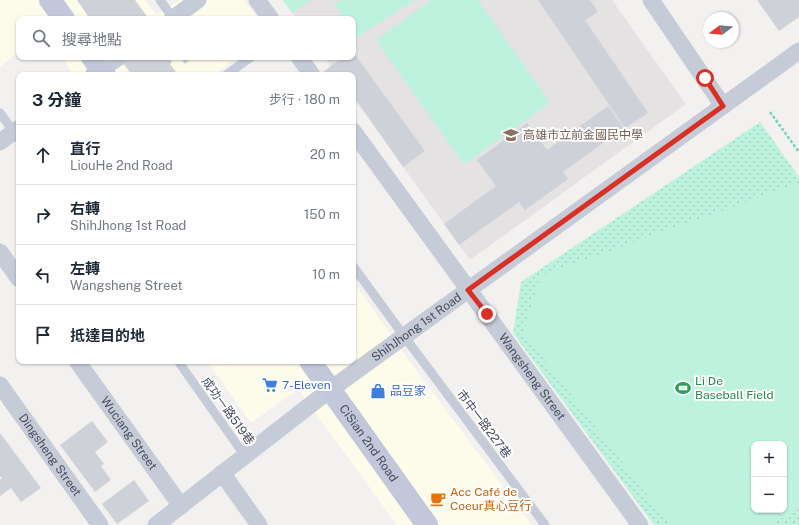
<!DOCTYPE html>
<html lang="zh-TW">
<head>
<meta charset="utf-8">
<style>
  :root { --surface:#fff; --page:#f6f6f7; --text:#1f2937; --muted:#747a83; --line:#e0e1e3 }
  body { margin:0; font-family:"Public Sans","Noto Sans TC",sans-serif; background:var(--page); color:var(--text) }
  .controls { position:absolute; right:12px; bottom:12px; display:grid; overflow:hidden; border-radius:8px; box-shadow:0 1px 3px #0004 }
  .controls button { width:36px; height:36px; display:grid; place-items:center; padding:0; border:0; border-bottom:1px solid var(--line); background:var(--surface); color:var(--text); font:20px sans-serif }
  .compass { position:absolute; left:703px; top:12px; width:36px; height:36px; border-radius:50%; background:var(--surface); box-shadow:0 1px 3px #0004; rotate:254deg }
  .stop { position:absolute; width:12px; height:12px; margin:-9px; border:3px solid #d93025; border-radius:50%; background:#fff }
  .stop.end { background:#d93025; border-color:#fff; box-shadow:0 1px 4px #0008 }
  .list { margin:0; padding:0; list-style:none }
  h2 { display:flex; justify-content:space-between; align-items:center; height:52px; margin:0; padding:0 16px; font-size:17px }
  h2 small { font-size:13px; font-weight:400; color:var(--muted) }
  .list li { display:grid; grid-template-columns:26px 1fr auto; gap:12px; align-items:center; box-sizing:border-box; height:60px; padding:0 16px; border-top:1px solid var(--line) }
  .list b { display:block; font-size:15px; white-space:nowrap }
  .list p { margin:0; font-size:13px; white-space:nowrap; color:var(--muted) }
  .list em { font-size:13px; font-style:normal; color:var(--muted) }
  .icon { flex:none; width:22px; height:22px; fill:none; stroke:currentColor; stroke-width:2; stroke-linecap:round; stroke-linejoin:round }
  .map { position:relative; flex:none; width:799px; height:525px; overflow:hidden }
  .search { position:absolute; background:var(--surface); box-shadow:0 1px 3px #0004; left:16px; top:16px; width:340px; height:44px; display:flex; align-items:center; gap:10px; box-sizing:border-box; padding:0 14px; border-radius:8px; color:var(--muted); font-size:15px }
  .panel { position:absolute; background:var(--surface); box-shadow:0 1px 3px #0004; left:16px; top:72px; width:340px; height:292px; border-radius:8px }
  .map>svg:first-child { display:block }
</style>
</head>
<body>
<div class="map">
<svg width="799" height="525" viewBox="0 0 799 525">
  <defs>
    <pattern id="grass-dots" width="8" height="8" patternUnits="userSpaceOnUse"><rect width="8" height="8" fill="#bdf2df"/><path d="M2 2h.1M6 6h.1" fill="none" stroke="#a4d1c2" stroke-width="1.8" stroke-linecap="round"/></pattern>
  </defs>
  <rect width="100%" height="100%" fill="#f3f1f0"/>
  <path fill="#fdfcea" d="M 0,0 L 145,0 L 156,15 L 180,0 L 244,0 L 258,19 L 19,19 L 19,51 L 0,67 Z
    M 62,57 L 239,57 L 213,75 L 74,75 Z
    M 353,281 L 409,361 L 532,525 L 397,525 L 298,389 L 251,423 L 207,361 L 353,361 Z"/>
  <path fill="#e4e2e2" d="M 283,0 L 612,0 L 686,104 L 470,260 L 353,97 L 353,75 L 337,75 L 324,57 L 353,57 L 353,19 L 297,19 Z"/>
  <path fill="url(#grass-dots)" fill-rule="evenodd" d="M 760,122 L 799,177 L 799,525 L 654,525 L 513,333 L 521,282 ZM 754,444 L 784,444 L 784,510 L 754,510 Z"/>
  <path fill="#bdf2df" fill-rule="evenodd" d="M 283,0 L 310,0 L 292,13 Z
    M 341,0 L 414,0 L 356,38 L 353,33 L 353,19 L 344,19 L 334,4 Z
    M 432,0 L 478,0 L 550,103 L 464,164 L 376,40 Z
    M 796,184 L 799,186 L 799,507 L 787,516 L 767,525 L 670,525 L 524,333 L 540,276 ZM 754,444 L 784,444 L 784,510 L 754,510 Z"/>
  <path fill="#cfd1d8" d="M 77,0 L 135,0 L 149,19 L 90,19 Z
    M 538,0 L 590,0 L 598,12 L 585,20 L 648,113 L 625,128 Z
    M 757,0 L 799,0 L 799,17 L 779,31 Z
    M 353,52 L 425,151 L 403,167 L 353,95 L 353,75 L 319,75 L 343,57 L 353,57 Z
    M 128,57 L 168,57 L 172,62 L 170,64 L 178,75 L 132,75 L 122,62 Z
    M 180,57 L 193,57 L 185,64 Z
    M 608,106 L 624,128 L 563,172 L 568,179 L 525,210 L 519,202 L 459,245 L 444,224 L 496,186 L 477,160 L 527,123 L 547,150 Z
    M 92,421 L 108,442 L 95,452 L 104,464 L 101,466 L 111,480 L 95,492 L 60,445 Z
    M 0,433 L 41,488 L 21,502 L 11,488 L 0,496 L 0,480 L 2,478 L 0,476 Z
    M 134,480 L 149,501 L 117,524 L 102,504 Z"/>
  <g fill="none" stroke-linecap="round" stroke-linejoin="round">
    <path stroke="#72d2bb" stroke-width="2.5" stroke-dasharray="3 2" stroke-linecap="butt" d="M 770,112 L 799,152"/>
    <path stroke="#c6cbd8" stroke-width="9" d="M 160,0 L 173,18
      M 226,75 L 251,57
      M 0,113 L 19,139
      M 353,266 L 404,336 L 545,525
      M 178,361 L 245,456"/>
    <g stroke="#c6cbd8" stroke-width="17">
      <path d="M 257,0 L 271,19"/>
      <path d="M 651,0 L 723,106"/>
      <path d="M 172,19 L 198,0"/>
      <path d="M 299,57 L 312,75"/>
      <path d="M 93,75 L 119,57"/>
      <path id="s1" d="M 353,131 L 640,525"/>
      <path d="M 0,142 L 19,128"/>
      <path d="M 0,252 L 19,279"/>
      <path id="s2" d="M 77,361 L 181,506"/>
      <path id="s3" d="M 0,385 L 100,525"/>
      <path d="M 222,473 L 259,525"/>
      <path id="s4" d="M 156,525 L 331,389 L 799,51"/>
    </g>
    <g stroke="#c2c7da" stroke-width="22">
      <path d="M 50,0 L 64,19"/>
      <path d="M 92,57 L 105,75"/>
      <path id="s5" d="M 310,361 L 427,525"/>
    </g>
  </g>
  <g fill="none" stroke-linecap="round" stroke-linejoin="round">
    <path stroke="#d93025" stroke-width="5" d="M 487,314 L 468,290 L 723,106 L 705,78"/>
  </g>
  <defs>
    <symbol id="school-bare" viewBox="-9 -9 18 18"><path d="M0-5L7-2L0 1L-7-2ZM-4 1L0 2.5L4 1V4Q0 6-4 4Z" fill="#8d6e63" stroke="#fff" stroke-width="2.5" paint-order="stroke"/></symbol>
    <symbol id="supermarket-bare" viewBox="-9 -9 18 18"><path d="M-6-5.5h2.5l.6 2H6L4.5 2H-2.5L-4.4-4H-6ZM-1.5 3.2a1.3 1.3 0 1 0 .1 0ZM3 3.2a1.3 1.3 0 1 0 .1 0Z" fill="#3f7fe0" stroke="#fff" stroke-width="2.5" paint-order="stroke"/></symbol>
    <symbol id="stadium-bare" viewBox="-9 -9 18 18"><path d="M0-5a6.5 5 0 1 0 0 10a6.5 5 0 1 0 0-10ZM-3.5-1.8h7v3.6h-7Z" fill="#2e9e5b" stroke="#fff" stroke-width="2.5" paint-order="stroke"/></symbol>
    <symbol id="shop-bare" viewBox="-9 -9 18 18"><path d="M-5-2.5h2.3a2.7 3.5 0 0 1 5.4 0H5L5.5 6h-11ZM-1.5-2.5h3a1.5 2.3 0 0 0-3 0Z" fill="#3f7fe0" stroke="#fff" stroke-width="2.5" paint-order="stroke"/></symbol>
    <symbol id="cafe-bare" viewBox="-9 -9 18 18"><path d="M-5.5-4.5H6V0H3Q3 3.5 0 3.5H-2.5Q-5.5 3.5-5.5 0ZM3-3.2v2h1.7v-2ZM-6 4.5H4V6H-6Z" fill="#e8710a" stroke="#fff" stroke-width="2.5" paint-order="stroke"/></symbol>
  </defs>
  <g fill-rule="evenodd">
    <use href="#school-bare" x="500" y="124" width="22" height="22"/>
    <use href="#supermarket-bare" x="259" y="374" width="22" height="22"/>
    <use href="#stadium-bare" x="672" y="377" width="22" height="22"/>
    <use href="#shop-bare" x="367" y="380" width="22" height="22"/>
    <use href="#cafe-bare" x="427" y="488" width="22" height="22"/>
  </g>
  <g text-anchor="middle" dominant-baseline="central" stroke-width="4" stroke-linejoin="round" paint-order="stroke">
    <g font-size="12" fill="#785e54" stroke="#fff" text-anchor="start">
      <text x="523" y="135">高雄市立前金國民中學</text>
    </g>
    <g font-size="12" fill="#474d5f" stroke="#fff">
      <text stroke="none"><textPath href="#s4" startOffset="327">ShihJhong 1st Road</textPath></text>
      <text stroke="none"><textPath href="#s1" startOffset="304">Wangsheng Street</textPath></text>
      <text transform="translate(228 411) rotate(54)">成功一路519巷</text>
      <text transform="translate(484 424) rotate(53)">市中一路227巷</text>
      <text stroke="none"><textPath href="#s2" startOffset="89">Wuciang Street</textPath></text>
      <text stroke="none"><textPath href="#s5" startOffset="101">CiSian 2nd Road</textPath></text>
      <text stroke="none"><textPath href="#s3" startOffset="86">Dingsheng Street</textPath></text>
    </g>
    <g font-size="12" fill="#27864d" stroke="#fff" text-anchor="start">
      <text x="695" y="381">Li De<tspan x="695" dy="14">Baseball Field</tspan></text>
    </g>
    <g font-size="12" fill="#366cbe" stroke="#fff" text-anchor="start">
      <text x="282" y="385">7-Eleven</text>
      <text x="390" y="391">品豆家</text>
    </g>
    <g font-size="12" fill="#c56008" stroke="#fff" text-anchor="start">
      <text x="450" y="492">Acc Café de<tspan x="450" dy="14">Coeur真心豆行</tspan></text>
    </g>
  </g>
</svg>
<div class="controls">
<button>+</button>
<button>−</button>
</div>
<svg class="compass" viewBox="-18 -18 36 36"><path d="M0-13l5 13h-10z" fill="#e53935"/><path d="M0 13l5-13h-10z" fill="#747a83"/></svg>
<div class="stop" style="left:705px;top:78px"></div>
<div class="stop end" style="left:487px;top:314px"></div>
<div class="search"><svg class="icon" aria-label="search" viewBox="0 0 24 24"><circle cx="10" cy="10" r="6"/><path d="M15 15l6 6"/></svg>搜尋地點</div>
<section class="panel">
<h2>3 分鐘<small>步行 · 180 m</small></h2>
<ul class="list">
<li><svg class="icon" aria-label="ahead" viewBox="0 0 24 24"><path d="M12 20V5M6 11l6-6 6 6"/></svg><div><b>直行</b><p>LiouHe 2nd Road</p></div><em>20 m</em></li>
<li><svg class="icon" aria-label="right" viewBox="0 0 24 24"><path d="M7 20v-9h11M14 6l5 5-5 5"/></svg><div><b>右轉</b><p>ShihJhong 1st Road</p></div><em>150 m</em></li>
<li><svg class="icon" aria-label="left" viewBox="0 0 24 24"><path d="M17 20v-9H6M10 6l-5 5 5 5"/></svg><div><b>左轉</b><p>Wangsheng Street</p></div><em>10 m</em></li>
<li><svg class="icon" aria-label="arrive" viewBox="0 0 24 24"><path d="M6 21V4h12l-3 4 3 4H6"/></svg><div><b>抵達目的地</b></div></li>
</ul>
</section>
</div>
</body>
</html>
